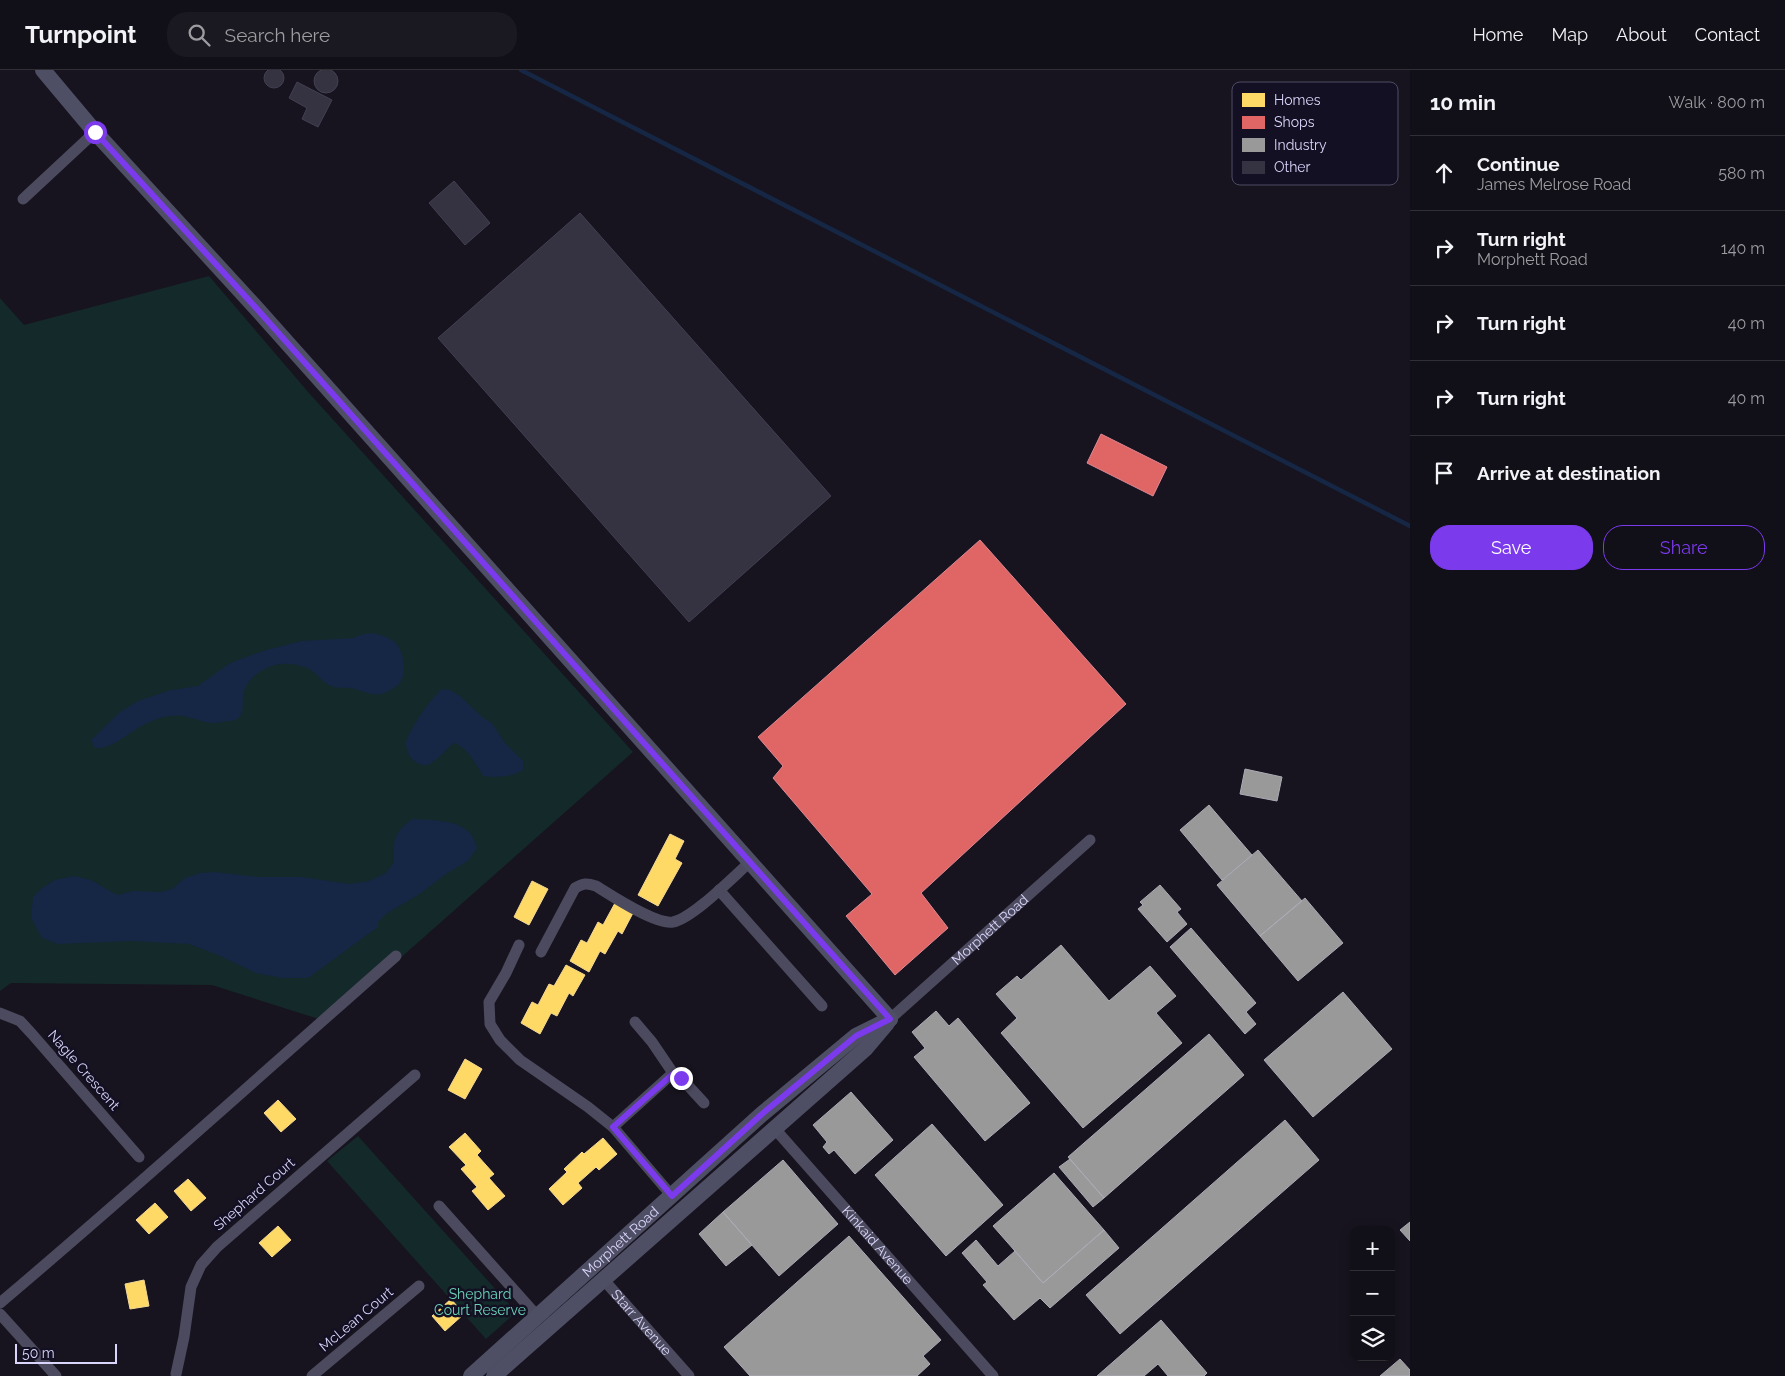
<!DOCTYPE html>
<html lang="en">
<head>
<meta charset="utf-8">
<style>
  :root { --surface:#110f17; --page:#1a1820; --text:#f1f3f6; --muted:#9c9ca1; --line:#302f36; --accent:#7c3aed }
  body { margin:0; font-family:Raleway,sans-serif; background:var(--page); color:var(--text) }
  .controls { position:absolute; right:15px; bottom:15px; display:grid; overflow:hidden; border-radius:10px; box-shadow:0 2px 12px #0003 }
  .controls button { width:45px; height:45px; display:grid; place-items:center; padding:0; border:0; border-bottom:1px solid var(--line); background:var(--surface); color:var(--text); font:25px sans-serif }
  .scale { position:absolute; left:15px; bottom:12px; width:102px; box-sizing:border-box; padding-left:5px; border:2px solid #dad6fb; border-top:0; font-size:14px; line-height:18px; white-space:nowrap; color:#dad6fb; -webkit-text-stroke:4px #141023; paint-order:stroke }
  .stop { position:absolute; width:15px; height:15px; margin:-11px; border:4px solid #7c3aed; border-radius:50%; background:#fff }
  .stop.end { background:#7c3aed; border-color:#fff; box-shadow:0 1px 5px #0008 }
  .list { margin:0; padding:0; list-style:none }
  h2 { display:flex; justify-content:space-between; align-items:center; height:65px; margin:0; padding:0 20px; font-size:21px }
  h2 small { font-size:16px; font-weight:400; color:var(--muted) }
  .list li { display:grid; grid-template-columns:32px 1fr auto; gap:15px; align-items:center; box-sizing:border-box; height:75px; padding:0 20px; border-top:1px solid var(--line) }
  .list b { display:block; font-size:19px; white-space:nowrap }
  .list p { margin:0; font-size:16px; white-space:nowrap; color:var(--muted) }
  .list em { font-size:16px; font-style:normal; color:var(--muted) }
  .actions { display:flex; gap:10px; padding:15px 20px }
  .actions a { flex:1; padding:11px 0; border:1px solid var(--accent); border-radius:20px; text-align:center; font-size:18px; color:var(--accent) }
  .actions .main { background:var(--accent); color:#fff }
  .icon { flex:none; width:28px; height:28px; fill:none; stroke:currentColor; stroke-width:2; stroke-linecap:round; stroke-linejoin:round }
  .map { position:relative; flex:none; width:1410px; height:1306px; overflow:hidden }
  header { display:flex; align-items:center; gap:30px; box-sizing:border-box; height:70px; padding:0 25px; background:var(--surface); border-bottom:1px solid var(--line) }
  header strong { font-size:24px }
  nav { display:flex; gap:28px; margin-inline-start:auto; font-size:18px }
  .search { width:350px; height:45px; background:var(--page); display:flex; align-items:center; gap:12px; box-sizing:border-box; padding:0 18px; border-radius:20px; color:var(--muted); font-size:19px }
  main { display:flex }
  aside { flex:1; background:var(--surface) }
  .map>svg:first-child { display:block }
</style>
</head>
<body>
<header>
<strong>Turnpoint</strong>
<div class="search"><svg class="icon" aria-label="search" viewBox="0 0 24 24"><circle cx="10" cy="10" r="6"/><path d="M15 15l6 6"/></svg>Search here</div>
<nav><a>Home</a><a>Map</a><a>About</a><a>Contact</a></nav>
</header>
<main>
<div class="map">
<svg width="1410" height="1306" viewBox="0 0 1410 1306">
  <rect width="100%" height="100%" fill="#17141f"/>
  <path fill="#142929" d="M 209,206 L 309,323 L 633,682 L 328,952 L 212,915 L 11,913 L 0,921 L 0,228 L 24,255 Z
    M 358,1066 L 516,1242 L 486,1269 L 327,1091 Z"/>
  <path fill="#152744" d="M 372,563 C 380,565 390,567 396,573 C 404,582 407,603 400,613 C 396,618 387,622 381,624 C 372,626 363,621 355,619 C 346,616 339,620 329,615 C 321,611 317,603 309,599 C 299,594 282,592 272,596 C 260,600 248,609 244,621 C 241,630 246,643 237,649 C 233,651 231,651 226,651 C 223,652 219,653 215,653 C 200,653 186,643 170,646 C 161,647 150,651 142,656 C 128,663 111,680 95,678 L 91,670 L 120,642 L 138,631 L 171,620 L 198,616 L 230,593 L 263,581 L 301,571 L 353,568 L 363,564 Z
    M 443,619 L 450,620 L 460,626 L 482,647 L 492,653 L 505,673 L 523,691 L 524,699 C 514,707 496,708 483,706 C 476,694 468,678 454,673 C 446,679 437,692 427,695 C 422,696 417,693 413,690 C 408,685 406,679 406,673 C 407,663 433,624 443,619 Z
    M 412,749 C 437,751 471,748 477,778 L 468,791 L 446,804 L 421,823 L 386,844 L 378,852 L 378,857 L 308,908 L 282,908 L 256,903 L 218,885 L 189,874 L 133,871 L 58,874 L 42,868 L 31,848 L 33,827 L 42,818 L 55,810 L 74,806 L 91,810 L 117,825 L 133,821 L 161,822 L 172,819 L 185,808 L 200,803 L 215,802 L 258,807 L 301,807 L 350,814 L 369,811 L 386,803 L 394,792 C 392,770 395,762 412,749 Z"/>
  <path fill="#ffd966" stroke="#f4d893" d="M 670,764 L 684,771 L 675,789 L 682,793 L 658,836 L 638,825 Z
    M 532,811 L 548,819 L 529,855 L 514,847 Z
    M 615,833 L 633,843 L 622,864 L 618,861 L 605,884 L 600,881 L 589,902 L 570,891 L 581,870 L 587,873 L 598,852 L 603,855 Z
    M 566,895 L 585,905 L 573,926 L 569,923 L 557,946 L 551,943 L 540,964 L 521,953 L 532,932 L 538,935 L 549,914 L 554,916 Z
    M 465,989 L 482,999 L 465,1029 L 448,1020 Z
    M 278,1030 L 296,1049 L 281,1062 L 264,1043 Z
    M 465,1063 L 481,1081 L 477,1085 L 494,1104 L 489,1108 L 505,1126 L 488,1140 L 472,1121 L 477,1117 L 461,1099 L 466,1095 L 449,1077 Z
    M 603,1068 L 617,1084 L 599,1100 L 596,1097 L 578,1113 L 582,1118 L 563,1135 L 549,1119 L 567,1102 L 564,1099 L 582,1082 L 584,1084 Z
    M 188,1109 L 206,1128 L 191,1141 L 174,1121 Z
    M 155,1133 L 168,1147 L 149,1164 L 136,1150 Z
    M 278,1156 L 291,1170 L 272,1187 L 259,1173 Z
    M 144,1210 L 149,1236 L 130,1239 L 125,1214 Z
    M 451,1229 L 464,1244 L 445,1261 L 432,1246 Z"/>
  <path fill="#e06666" stroke="#de8893" d="M 1101,364 L 1167,397 L 1153,426 L 1087,393 Z
    M 980,470 L 1126,634 L 921,823 L 948,858 L 895,905 L 846,846 L 872,824 L 773,708 L 783,696 L 758,667 Z"/>
  <path fill="#999" stroke="#acabb6" d="M 1245,699 L 1282,707 L 1277,731 L 1240,724 Z
    M 1209,735 L 1252,785 L 1222,810 L 1180,760 Z
    M 1258,780 L 1302,831 L 1260,866 L 1217,815 Z
    M 1160,815 L 1181,839 L 1177,842 L 1187,854 L 1167,872 L 1138,839 L 1143,835 L 1140,832 Z
    M 1305,828 L 1343,873 L 1298,911 L 1260,866 Z
    M 1191,858 L 1256,933 L 1246,942 L 1256,954 L 1245,964 L 1170,877 Z
    M 1061,875 L 1109,931 L 1150,896 L 1176,926 L 1156,943 L 1182,973 L 1083,1058 L 1001,963 L 1017,948 L 996,924 L 1017,906 L 1021,910 Z
    M 1343,922 L 1392,979 L 1313,1047 L 1264,990 Z
    M 936,941 L 949,956 L 958,948 L 1030,1033 L 985,1071 L 914,987 L 925,978 L 912,962 Z
    M 1209,964 L 1244,1005 L 1104,1128 L 1068,1087 Z
    M 851,1022 L 893,1070 L 855,1104 L 834,1080 L 829,1084 L 823,1077 L 827,1072 L 813,1055 Z
    M 1285,1050 L 1319,1090 L 1120,1264 L 1086,1225 Z
    M 932,1054 L 1003,1135 L 946,1186 L 875,1105 Z
    M 1070,1089 L 1104,1128 L 1093,1137 L 1059,1097 Z
    M 783,1090 L 838,1154 L 779,1206 L 723,1142 Z
    M 1054,1103 L 1104,1160 L 1043,1213 L 993,1156 Z
    M 723,1142 L 752,1175 L 726,1196 L 699,1164 Z
    M 1410,1152 L 1410,1171 L 1400,1160 Z
    M 1104,1160 L 1119,1178 L 1050,1238 L 1040,1228 L 1014,1250 L 983,1215 L 987,1212 L 962,1183 L 976,1170 L 998,1196 L 1015,1181 L 1043,1213 Z
    M 849,1166 L 941,1270 L 923,1286 L 930,1294 L 917,1306 L 750,1306 L 724,1277 Z
    M 1161,1250 L 1207,1303 L 1204,1306 L 1168,1306 L 1158,1294 L 1144,1306 L 1097,1306 Z
    M 1400,1289 L 1410,1300 L 1410,1306 L 1380,1306 Z"/>
  <g fill="none" stroke-linecap="round" stroke-linejoin="round">
    <path stroke="#152744" stroke-width="4.5" d="M 521,0 L 1410,456"/>
  </g>
  <path fill="#353241" stroke="#434052" d="M264 8a10 10 0 1 1 20 0a10 10 0 1 1-20 0Z
    M314 11a12 12 0 1 1 24 0a12 12 0 1 1-24 0Z
    M 297,12 L 332,30 L 318,57 L 302,49 L 307,38 L 289,28 Z
    M 454,111 L 490,153 L 465,175 L 429,133 Z
    M 580,143 L 831,426 L 689,552 L 438,268 Z"/>
  <g fill="none" stroke-linecap="round" stroke-linejoin="round">
    <g stroke="#4c4a5e" stroke-width="11">
      <path d="M 23,129 L 95,62"/>
      <path d="M 719,820 L 822,936"/>
      <path d="M 519,875 L 506,903 L 489,932 L 490,954 L 500,970 L 520,990 L 588,1037 L 613,1057 L 672,1126"/>
      <path d="M 541,882 L 575,818 C 583,813 587,813 596,816 C 612,826 656,855 673,852 C 693,848 733,807 750,792"/>
      <path d="M 0,943 L 20,951 L 32,964 L 139,1087"/>
      <path id="s1" d="M 890,949 L 1090,770"/>
      <path d="M 635,952 L 652,972 L 673,1003 L 681,1008 L 704,1033"/>
      <path d="M 613,1057 L 673,1003"/>
      <path id="s2" d="M 775,1059 L 993,1306"/>
      <path d="M 439,1136 L 538,1247"/>
      <path id="s3" d="M 603,1209 L 689,1306"/>
      <path d="M 0,1233 C 134,1120 264,1002 396,886"/>
      <path d="M 0,1244 L 56,1306"/>
      <path d="M 176,1304 L 184,1267 L 191,1217 L 201,1195 L 217,1177 L 415,1005"/>
      <path d="M 312,1306 L 419,1216"/>
    </g>
    <g stroke="#4e4e64" stroke-width="16">
      <path d="M 43,0 L 95,62 L 257,239 L 890,949"/>
      <path id="s4" d="M 471,1306 L 762,1044 L 856,966 L 890,949"/>
      <path d="M 494,1306 L 865,979 L 887,953"/>
    </g>
  </g>
  <g fill="none" stroke-linecap="round" stroke-linejoin="round">
    <path stroke="#7c3aed" stroke-width="6" d="M 95,62 L 257,239 L 890,949 L 856,966 L 762,1044 L 672,1126 L 613,1057 L 674,1003 L 681,1008"/>
  </g>
  <g text-anchor="middle" dominant-baseline="central" stroke-width="5" stroke-linejoin="round" paint-order="stroke">
    <g font-size="14" fill="#dad6fb" stroke="#141023">
      <text stroke="none"><textPath href="#s1" startOffset="134">Morphett Road</textPath></text>
      <text transform="translate(84 1000) rotate(49)">Nagle Crescent</text>
      <text transform="translate(254 1124) rotate(-41)">Shephard Court</text>
      <text stroke="none"><textPath href="#s4" startOffset="201">Morphett Road</textPath></text>
      <text stroke="none"><textPath href="#s2" startOffset="155">Kinkaid Avenue</textPath></text>
      <text transform="translate(356 1249) rotate(-40)">McLean Court</text>
      <text stroke="none"><textPath href="#s3" startOffset="58">Starr Avenue</textPath></text>
    </g>
    <g font-size="14" fill="#69d4b9" stroke="#141023">
      <text x="480" y="1224">Shephard<tspan x="480" dy="16">Court Reserve</tspan></text>
    </g>
  </g>
  <rect x="1232" y="12" width="166" height="103" rx="8" fill="#141023" stroke="#4f4b64" stroke-width="1"/>
  <rect x="1242" y="23" width="23" height="14" fill="#ffd966"/>
  <rect x="1242" y="46" width="23" height="13" fill="#e06666"/>
  <rect x="1242" y="68" width="23" height="14" fill="#999"/>
  <rect x="1242" y="91" width="23" height="13" fill="#353241"/>
  <g font-size="14" fill="#dad6fb">
    <text x="1274" y="35">Homes</text>
    <text x="1274" y="57">Shops</text>
    <text x="1274" y="80">Industry</text>
    <text x="1274" y="102">Other</text>
  </g>
</svg>
<div class="controls">
<button>+</button>
<button>−</button>
<button><svg class="icon" aria-label="layers" viewBox="0 0 24 24"><path d="M12 4l9 5-9 5-9-5zM3 14l9 5 9-5"/></svg></button>
</div>
<div class="scale">50 m</div>
<div class="stop" style="left:95px;top:62px"></div>
<div class="stop end" style="left:681px;top:1008px"></div>
</div>
<aside>
<h2>10 min<small>Walk · 800 m</small></h2>
<ul class="list">
<li><svg class="icon" aria-label="ahead" viewBox="0 0 24 24"><path d="M12 20V5M6 11l6-6 6 6"/></svg><div><b>Continue</b><p>James Melrose Road</p></div><em>580 m</em></li>
<li><svg class="icon" aria-label="right" viewBox="0 0 24 24"><path d="M7 20v-9h11M14 6l5 5-5 5"/></svg><div><b>Turn right</b><p>Morphett Road</p></div><em>140 m</em></li>
<li><svg class="icon" aria-label="right" viewBox="0 0 24 24"><path d="M7 20v-9h11M14 6l5 5-5 5"/></svg><div><b>Turn right</b></div><em>40 m</em></li>
<li><svg class="icon" aria-label="right" viewBox="0 0 24 24"><path d="M7 20v-9h11M14 6l5 5-5 5"/></svg><div><b>Turn right</b></div><em>40 m</em></li>
<li><svg class="icon" aria-label="arrive" viewBox="0 0 24 24"><path d="M6 21V4h12l-3 4 3 4H6"/></svg><div><b>Arrive at destination</b></div></li>
</ul>
<div class="actions"><a class="main">Save</a><a>Share</a></div>
</aside>
</main>
</body>
</html>
